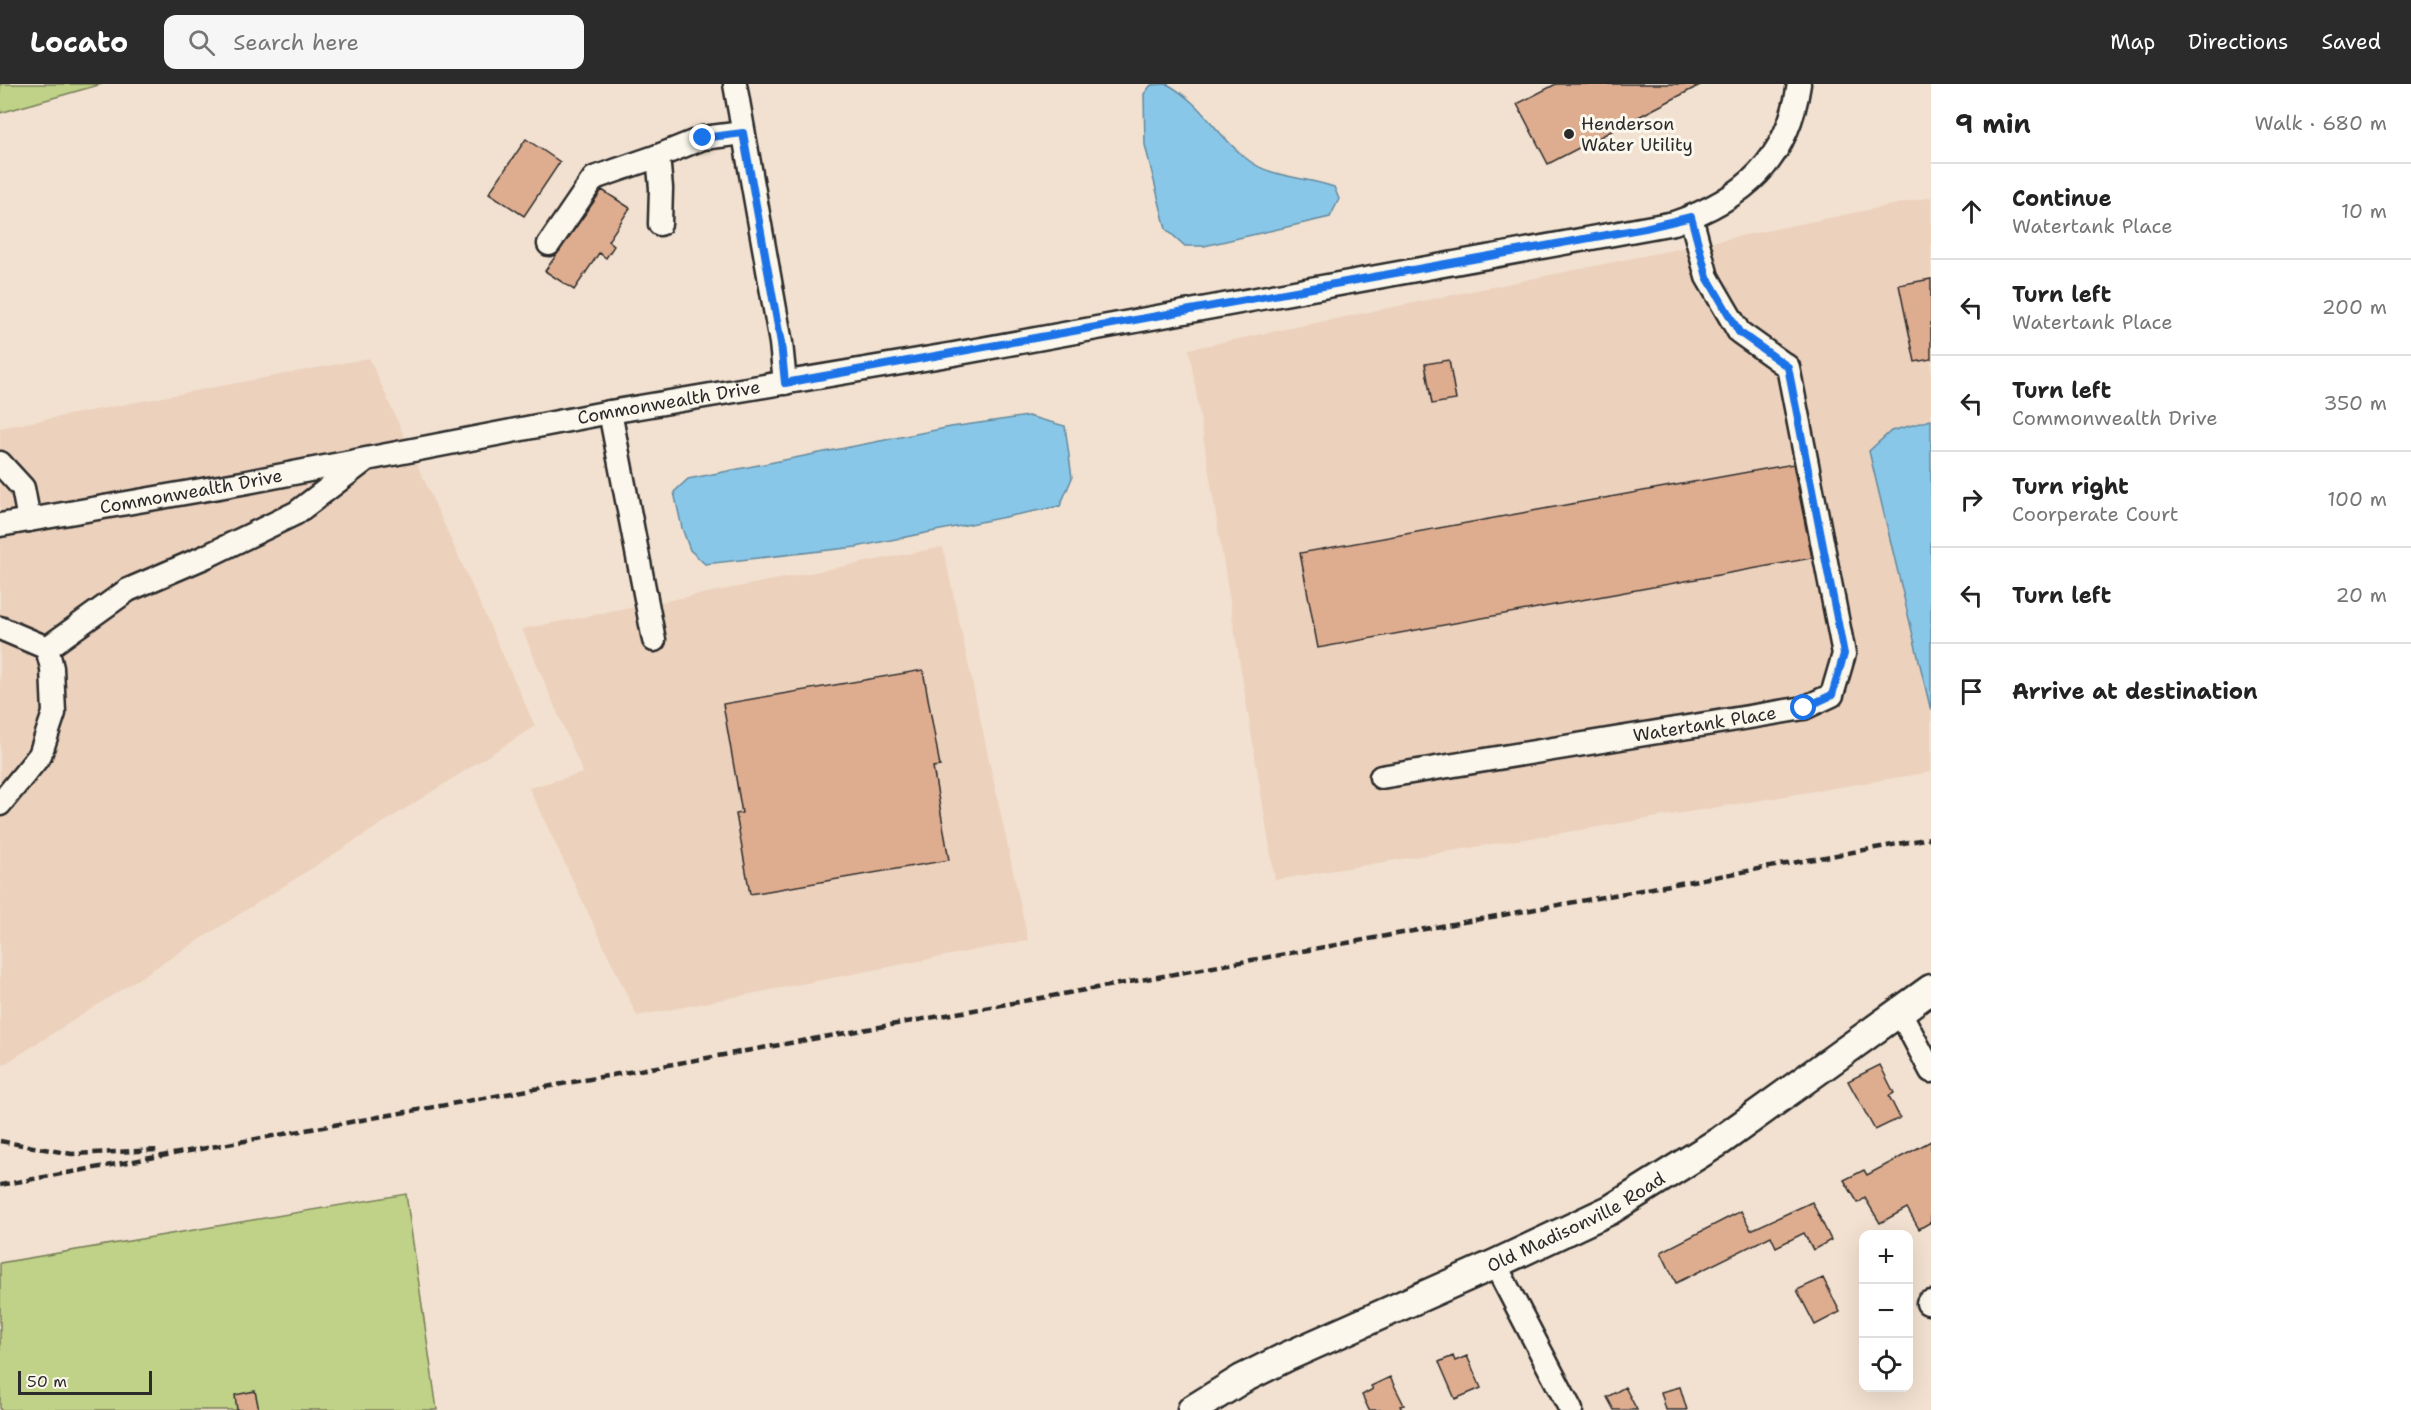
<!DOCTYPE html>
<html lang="en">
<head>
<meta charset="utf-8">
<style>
  :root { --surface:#fff; --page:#f6f6f6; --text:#222; --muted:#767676; --line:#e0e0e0; --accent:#2b2b2b }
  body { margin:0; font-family:"Shantell Sans",sans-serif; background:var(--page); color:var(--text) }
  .controls { position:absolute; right:18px; bottom:18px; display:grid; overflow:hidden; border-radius:12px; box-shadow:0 6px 24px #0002 }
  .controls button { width:54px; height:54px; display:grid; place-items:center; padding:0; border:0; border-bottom:2px solid var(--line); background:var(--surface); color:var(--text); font:30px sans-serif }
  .scale { position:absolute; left:18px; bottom:15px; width:134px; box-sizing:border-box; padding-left:6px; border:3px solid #2b2b2b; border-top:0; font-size:16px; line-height:21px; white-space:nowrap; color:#2b2b2b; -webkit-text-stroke:4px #fbf7ec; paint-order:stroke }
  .stop { position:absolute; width:18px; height:18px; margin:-14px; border:4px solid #1a73e8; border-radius:50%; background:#fff }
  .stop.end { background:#1a73e8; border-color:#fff; box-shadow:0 2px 6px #0008 }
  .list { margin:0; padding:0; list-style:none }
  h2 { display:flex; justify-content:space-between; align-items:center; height:78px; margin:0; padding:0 24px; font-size:26px }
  h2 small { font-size:20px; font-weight:400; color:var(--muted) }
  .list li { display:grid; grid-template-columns:39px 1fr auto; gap:18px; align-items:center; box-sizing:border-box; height:96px; padding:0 24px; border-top:2px solid var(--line) }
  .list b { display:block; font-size:22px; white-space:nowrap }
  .list p { margin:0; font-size:20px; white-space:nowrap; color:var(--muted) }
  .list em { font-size:20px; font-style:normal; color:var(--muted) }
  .icon { flex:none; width:33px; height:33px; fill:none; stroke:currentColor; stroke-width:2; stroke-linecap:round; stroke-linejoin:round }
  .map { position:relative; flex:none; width:1931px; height:1326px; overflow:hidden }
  header { display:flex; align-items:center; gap:36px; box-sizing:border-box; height:84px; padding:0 30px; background:var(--accent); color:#fff }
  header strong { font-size:28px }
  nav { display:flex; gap:33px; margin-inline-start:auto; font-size:21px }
  .search { width:420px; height:54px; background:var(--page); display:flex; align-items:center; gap:15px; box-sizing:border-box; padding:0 21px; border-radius:12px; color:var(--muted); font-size:22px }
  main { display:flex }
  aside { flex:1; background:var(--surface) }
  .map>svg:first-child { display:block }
</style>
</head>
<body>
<header>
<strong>Locato</strong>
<div class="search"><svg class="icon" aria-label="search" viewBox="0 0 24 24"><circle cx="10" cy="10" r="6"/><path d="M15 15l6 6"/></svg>Search here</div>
<nav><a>Map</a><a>Directions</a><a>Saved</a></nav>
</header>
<main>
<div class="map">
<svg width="1931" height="1326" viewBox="0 0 1931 1326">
  <rect width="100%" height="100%" fill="#f2e1d0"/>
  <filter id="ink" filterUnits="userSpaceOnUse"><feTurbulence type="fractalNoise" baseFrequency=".0167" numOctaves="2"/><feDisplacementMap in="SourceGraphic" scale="12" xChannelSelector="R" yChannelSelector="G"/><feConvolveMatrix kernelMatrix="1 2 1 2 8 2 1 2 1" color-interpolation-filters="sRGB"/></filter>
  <g filter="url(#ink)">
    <path fill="#ecd1bd" d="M 1931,113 L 1931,688 L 1275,796 L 1189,265 Z
      M 369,274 L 535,642 L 0,983 L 0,344 Z
      M 943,463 L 1028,856 L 637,932 L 529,704 L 583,689 L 522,545 Z"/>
    <path fill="#c0d287" stroke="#767e59" stroke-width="1.5" d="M 0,0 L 102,0 L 0,29 Z
      M 406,1110 L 437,1326 L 0,1326 L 0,1179 Z"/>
    <path fill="#89c7e9" stroke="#63899d" stroke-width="1.5" d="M 1167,0 C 1203,20 1216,51 1247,75 C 1269,94 1307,93 1334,103 L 1339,115 L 1330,133 L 1204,162 L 1185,162 L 1166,145 L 1145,61 L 1144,10 L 1151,1 Z
      M 1028,332 L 1065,342 L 1072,394 L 1060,422 L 856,463 L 705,480 L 690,466 L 682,444 L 674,408 L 688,395 L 951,343 Z
      M 1931,336 L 1931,627 L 1869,367 L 1891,347 Z"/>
    <path fill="#dead90" stroke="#2b2b2b" stroke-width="1.5" d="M 1556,0 L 1702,0 L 1548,80 L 1517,20 Z
      M 526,55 L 560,78 L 524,132 L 489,109 Z
      M 602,106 L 630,124 L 608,157 L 614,162 L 606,174 L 599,169 L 574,206 L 545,187 Z
      M 1931,195 L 1931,275 L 1915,278 L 1899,201 Z
      M 1449,276 L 1456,316 L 1432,320 L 1425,280 Z
      M 1793,380 L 1812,474 L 1318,564 L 1300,469 Z
      M 923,586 L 940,682 L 933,683 L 949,776 L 750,810 L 736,730 L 742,729 L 723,620 Z
      M 1880,981 L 1894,1009 L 1889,1012 L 1900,1034 L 1875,1046 L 1848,997 Z
      M 1931,1057 L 1931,1138 L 1919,1145 L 1907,1124 L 1880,1139 L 1865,1114 L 1858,1119 L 1844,1096 L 1864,1086 L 1867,1091 Z
      M 1812,1118 L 1831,1156 L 1813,1166 L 1804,1149 L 1776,1163 L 1771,1152 L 1676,1199 L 1661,1168 L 1741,1127 L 1751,1146 Z
      M 1823,1194 L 1840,1228 L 1815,1241 L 1797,1206 Z
      M 1453,1272 L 1455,1277 L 1467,1272 L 1481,1304 L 1455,1315 L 1439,1278 Z
      M 1390,1293 L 1404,1321 L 1400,1322 L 1402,1326 L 1369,1326 L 1362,1311 L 1373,1305 L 1371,1302 Z
      M 1625,1303 L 1637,1326 L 1614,1326 L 1607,1313 Z
      M 1680,1303 L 1687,1326 L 1666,1326 L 1661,1308 Z
      M 255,1307 L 259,1326 L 237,1326 L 235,1311 Z"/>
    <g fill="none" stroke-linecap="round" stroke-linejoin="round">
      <defs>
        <g id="minor">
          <path d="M 735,0 L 781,259 L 785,299"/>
          <path d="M 660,140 L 661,104 L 658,72 L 703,54 L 743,49"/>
          <path d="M 549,160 L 594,94 L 658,72"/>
          <path d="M 610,328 L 654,556"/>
          <path d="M 0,379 L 23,404 L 29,436"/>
          <path id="s1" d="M 0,441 L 242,399 L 610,328 L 954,270 L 1674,139 C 1744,115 1788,76 1799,0"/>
          <path d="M 0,544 L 47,564 L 128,506 L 207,472 L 296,429 L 363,378"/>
          <path id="s2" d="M 1381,693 L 1804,624 L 1832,611 L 1844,570 L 1788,283 L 1739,248 L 1707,193 L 1691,133"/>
          <path d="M 0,720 L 40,671 L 54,629 L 52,584 L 47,564"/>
          <path d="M 1900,928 L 1931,987"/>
          <path d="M 1495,1180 L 1571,1326"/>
          <path d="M 1928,1219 L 1931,1218"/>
        </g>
        <g id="major">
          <path id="s3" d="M 1192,1326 L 1242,1295 L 1286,1273 L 1495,1180 L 1610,1126 L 1720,1057 L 1931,905"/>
        </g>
      </defs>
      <use href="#minor" stroke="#2b2b2b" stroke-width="27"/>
      <use href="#major" stroke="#2b2b2b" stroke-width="33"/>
      <use href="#minor" stroke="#fbf7ec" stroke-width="22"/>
      <use href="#major" stroke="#fbf7ec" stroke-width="28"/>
      <path stroke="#2b2b2b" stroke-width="4.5" stroke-dasharray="9 4.5" stroke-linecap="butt" d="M 0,1057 L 72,1070 L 159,1066
        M 0,1101 L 1931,754"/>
    </g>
  </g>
  <g fill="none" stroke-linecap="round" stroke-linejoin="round" filter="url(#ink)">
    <path stroke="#1a73e8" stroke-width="8" d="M 703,54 L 743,49 L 781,259 L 785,299 L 1645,144 L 1691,133 L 1707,193 L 1739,248 L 1788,283 L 1844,570 L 1832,611 L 1804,624"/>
  </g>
  <circle fill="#2b2b2b" stroke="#fbf7ec" stroke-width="2" cx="1569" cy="50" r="6"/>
  <g text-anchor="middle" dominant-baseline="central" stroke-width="6" stroke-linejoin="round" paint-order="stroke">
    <g font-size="18" fill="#2b2b2b" stroke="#fbf7ec" text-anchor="start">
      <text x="1581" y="40">Henderson<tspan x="1581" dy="21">Water Utility</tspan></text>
    </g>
    <g font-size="18" fill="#2b2b2b" stroke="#fbf7ec">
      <text stroke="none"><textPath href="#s1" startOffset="680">Commonwealth Drive</textPath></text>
      <text stroke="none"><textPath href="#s1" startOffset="194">Commonwealth Drive</textPath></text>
      <text stroke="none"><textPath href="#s2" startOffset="328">Watertank Place</textPath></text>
      <text stroke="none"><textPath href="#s3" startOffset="428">Old Madisonville Road</textPath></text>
    </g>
  </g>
</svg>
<div class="controls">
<button>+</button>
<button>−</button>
<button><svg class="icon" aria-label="locate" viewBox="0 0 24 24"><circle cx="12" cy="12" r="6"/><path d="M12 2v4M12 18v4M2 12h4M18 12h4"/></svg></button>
</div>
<div class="scale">50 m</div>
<div class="stop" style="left:1804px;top:624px"></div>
<div class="stop end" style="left:703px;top:54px"></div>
</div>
<aside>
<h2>9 min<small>Walk · 680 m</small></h2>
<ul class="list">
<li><svg class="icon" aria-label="ahead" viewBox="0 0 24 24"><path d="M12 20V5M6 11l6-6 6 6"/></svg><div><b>Continue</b><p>Watertank Place</p></div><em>10 m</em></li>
<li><svg class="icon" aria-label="left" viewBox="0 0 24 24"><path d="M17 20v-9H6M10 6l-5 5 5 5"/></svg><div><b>Turn left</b><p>Watertank Place</p></div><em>200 m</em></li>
<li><svg class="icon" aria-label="left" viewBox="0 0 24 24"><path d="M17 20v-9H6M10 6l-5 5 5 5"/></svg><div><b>Turn left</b><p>Commonwealth Drive</p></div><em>350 m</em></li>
<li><svg class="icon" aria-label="right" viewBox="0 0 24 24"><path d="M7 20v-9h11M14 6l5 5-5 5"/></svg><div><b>Turn right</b><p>Coorperate Court</p></div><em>100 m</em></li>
<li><svg class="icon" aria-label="left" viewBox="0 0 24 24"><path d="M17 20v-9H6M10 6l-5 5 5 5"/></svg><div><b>Turn left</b></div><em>20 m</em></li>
<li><svg class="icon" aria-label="arrive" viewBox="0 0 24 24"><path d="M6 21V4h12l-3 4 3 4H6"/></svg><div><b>Arrive at destination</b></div></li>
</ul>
</aside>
</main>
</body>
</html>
